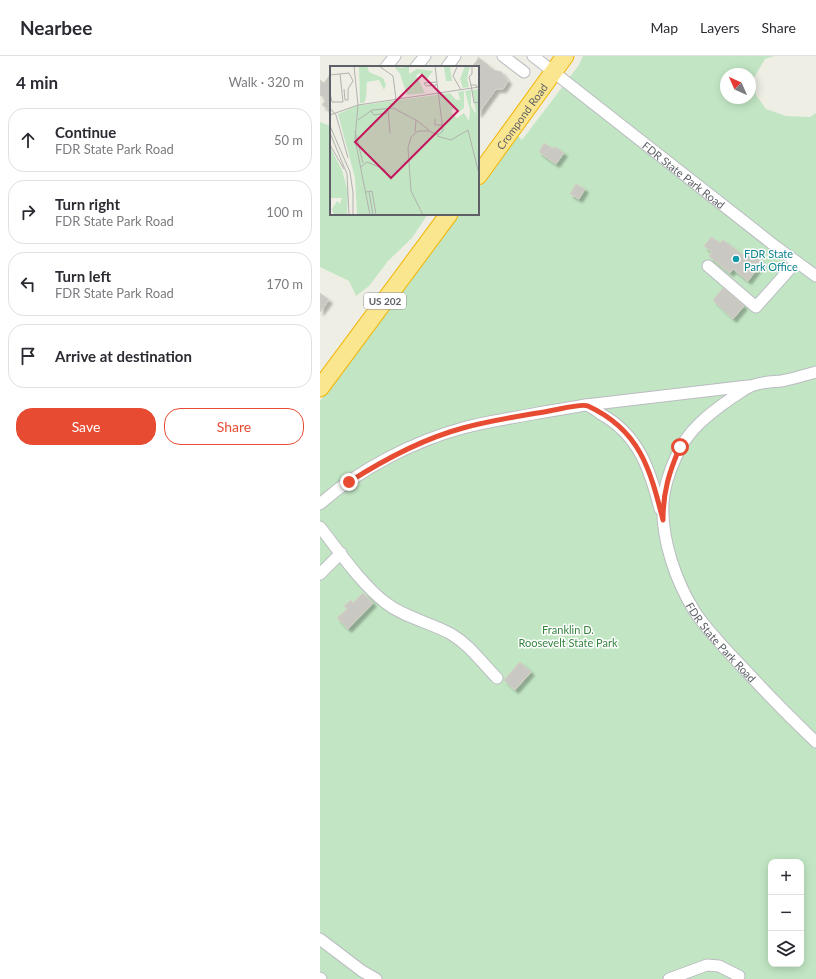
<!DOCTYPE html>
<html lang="en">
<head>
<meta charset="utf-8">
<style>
  :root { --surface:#fff; --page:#f2f2f3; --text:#2b2b33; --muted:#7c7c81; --line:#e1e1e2; --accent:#e74c33 }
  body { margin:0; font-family:Lato,sans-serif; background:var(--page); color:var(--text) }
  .controls { position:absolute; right:12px; bottom:12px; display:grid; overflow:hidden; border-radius:8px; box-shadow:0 2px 10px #0003 }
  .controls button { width:36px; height:36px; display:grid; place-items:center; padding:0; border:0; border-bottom:1px solid var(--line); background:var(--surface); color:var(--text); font:20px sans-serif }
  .compass { position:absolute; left:400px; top:12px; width:36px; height:36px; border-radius:50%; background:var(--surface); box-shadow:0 2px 10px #0003; rotate:315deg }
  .stop { position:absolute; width:12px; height:12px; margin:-9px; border:3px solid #e74c33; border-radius:50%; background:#fff }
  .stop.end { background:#e74c33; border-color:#fff; box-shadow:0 1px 4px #0008 }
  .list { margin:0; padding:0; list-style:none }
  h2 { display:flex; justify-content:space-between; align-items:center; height:52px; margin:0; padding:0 16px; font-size:17px }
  h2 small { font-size:13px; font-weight:400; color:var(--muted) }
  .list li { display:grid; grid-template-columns:26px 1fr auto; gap:12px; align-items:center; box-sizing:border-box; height:64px; margin:0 8px 8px; padding:0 8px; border:1px solid var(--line); border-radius:16px }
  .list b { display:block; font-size:15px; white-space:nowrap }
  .list p { margin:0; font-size:13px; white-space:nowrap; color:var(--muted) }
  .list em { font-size:13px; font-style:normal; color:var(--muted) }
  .actions { display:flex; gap:8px; padding:12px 16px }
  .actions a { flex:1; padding:9px 0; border:1px solid var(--accent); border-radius:16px; text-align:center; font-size:14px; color:var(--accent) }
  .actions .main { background:var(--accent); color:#fff }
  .icon { flex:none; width:22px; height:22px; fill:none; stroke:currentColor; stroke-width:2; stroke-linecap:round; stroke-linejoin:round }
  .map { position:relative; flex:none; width:496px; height:923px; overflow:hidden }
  header { display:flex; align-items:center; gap:24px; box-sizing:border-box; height:56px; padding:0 20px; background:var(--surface); border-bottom:1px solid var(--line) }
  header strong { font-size:19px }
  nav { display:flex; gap:22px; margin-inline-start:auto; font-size:14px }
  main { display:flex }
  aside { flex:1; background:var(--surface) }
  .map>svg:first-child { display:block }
</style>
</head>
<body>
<header>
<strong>Nearbee</strong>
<nav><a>Map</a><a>Layers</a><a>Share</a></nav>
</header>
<main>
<aside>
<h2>4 min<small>Walk · 320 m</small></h2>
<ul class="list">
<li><svg class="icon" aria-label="ahead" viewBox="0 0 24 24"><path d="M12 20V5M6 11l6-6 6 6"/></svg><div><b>Continue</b><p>FDR State Park Road</p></div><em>50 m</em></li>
<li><svg class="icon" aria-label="right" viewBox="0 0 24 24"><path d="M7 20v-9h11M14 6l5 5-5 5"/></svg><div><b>Turn right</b><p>FDR State Park Road</p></div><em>100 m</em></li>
<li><svg class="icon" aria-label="left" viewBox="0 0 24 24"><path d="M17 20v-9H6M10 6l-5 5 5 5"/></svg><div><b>Turn left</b><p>FDR State Park Road</p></div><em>170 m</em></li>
<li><svg class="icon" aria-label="arrive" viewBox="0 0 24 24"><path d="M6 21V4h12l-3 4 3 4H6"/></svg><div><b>Arrive at destination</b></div></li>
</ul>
<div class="actions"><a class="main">Save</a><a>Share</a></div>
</aside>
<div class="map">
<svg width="496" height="923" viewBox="0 0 496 923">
  <defs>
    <filter id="shadow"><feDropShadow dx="3.5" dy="3.5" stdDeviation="1" flood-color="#0004"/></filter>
  </defs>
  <rect width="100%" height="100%" fill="#efeee5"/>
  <path fill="#c2e6c4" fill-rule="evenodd" d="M 263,0 L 454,0 L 445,3 L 434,22 L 436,39 L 446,53 L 466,60 L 490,61 L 496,57 L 496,923 L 0,923 L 0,345 L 139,158 L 158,158 L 158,133 L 198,80 L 202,84 L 259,9 ZM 406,18 L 430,18 L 430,42 L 406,42 ZM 451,806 L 481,806 L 481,908 L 451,908 Z
    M 0,66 L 11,70 L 11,158 L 108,158 L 92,182 L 68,205 L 49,230 L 36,240 L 29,225 L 0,211 Z"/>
  <path fill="#cac8c2" stroke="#d4d0c4" filter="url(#shadow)" d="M 158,1 L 174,14 L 182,16 L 182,17 L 188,25 L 183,33 L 176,33 L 158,58 L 158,11 L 152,11 L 158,3 Z
    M 11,17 L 11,55 L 2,49 L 6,43 L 0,39 L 0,24 L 4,27 Z
    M 224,87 L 233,93 L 234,91 L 237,92 L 244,97 L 236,108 L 219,96 Z
    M 256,128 L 265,133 L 259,143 L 250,138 Z
    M 391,181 L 400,187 L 403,184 L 423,199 L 427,194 L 442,206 L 428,225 L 413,213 L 410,217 L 389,200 L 392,196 L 384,190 Z
    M 403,232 L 424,250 L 413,263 L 393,244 Z
    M 0,237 L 9,244 L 0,256 Z
    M 43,537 L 53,547 L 28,573 L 17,562 L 27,553 L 24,550 L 31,544 L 33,547 Z
    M 200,606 L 211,616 L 195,634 L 184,624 Z"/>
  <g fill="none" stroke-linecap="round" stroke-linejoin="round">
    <defs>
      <g id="minor">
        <path d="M 183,0 L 204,16"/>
        <path id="s1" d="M 213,0 L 455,190 L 496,220"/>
        <path d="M 66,11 L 75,0"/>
        <path d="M 96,11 L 105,0"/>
        <path d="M 127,11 L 135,0"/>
        <path d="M 388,210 L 436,251 L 476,206"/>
        <path id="s2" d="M 496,316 C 484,319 473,323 461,325 C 451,326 440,326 431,330 C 425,332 419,338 413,341 C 390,357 367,374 356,401 C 349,416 344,431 343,447 C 341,483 356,526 375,556 C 389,577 411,599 428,617 C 450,641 473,664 496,686"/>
        <path d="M 266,349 L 428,330"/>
        <path d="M 0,448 C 38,414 94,385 143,372 C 168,365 193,362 218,357 C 230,355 242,353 254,351 C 257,351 262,349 266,349 C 270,350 277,355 281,358 C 319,379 330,414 340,453"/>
        <path d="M 0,471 C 19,495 41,528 66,547 C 85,562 110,566 131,578 C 150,589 162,607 177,622"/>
        <path d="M 0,518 L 21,497"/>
        <path d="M 0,883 L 42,915 L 56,923"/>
        <path d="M 0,922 L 1,923"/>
        <path d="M 349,923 L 387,909 L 399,910 L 419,920"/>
      </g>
      <g id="highway">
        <path id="s3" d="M 158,120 L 245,0"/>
        <path d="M 0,332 L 129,158"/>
      </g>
    </defs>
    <use href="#minor" stroke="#babcc1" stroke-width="13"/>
    <use href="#highway" stroke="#f1b503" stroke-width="19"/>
    <use href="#minor" stroke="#fff" stroke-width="11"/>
    <use href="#highway" stroke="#fbe690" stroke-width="17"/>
  </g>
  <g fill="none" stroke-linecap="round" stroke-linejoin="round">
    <path stroke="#e74c33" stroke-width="5" d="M 29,426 C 65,403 102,383 143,372 C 172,364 201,360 229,355 C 237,354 262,347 268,350 C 320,374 330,413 343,464 C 343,436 349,416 360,391"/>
  </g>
  <circle fill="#0f9aa8" stroke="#fff" stroke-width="1.5" cx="416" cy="203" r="4"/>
  <g text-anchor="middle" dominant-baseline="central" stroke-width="3" stroke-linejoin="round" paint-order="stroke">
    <rect fill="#fff" stroke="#8e9094" stroke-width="1" x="44" y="237" width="42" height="16" rx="3"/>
    <g font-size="10" font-weight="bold" fill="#5d6066">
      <text x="65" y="245">US 202</text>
    </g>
    <g font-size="11" fill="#5d6066" stroke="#fff">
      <text stroke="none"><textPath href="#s3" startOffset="74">Crompond Road</textPath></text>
      <text stroke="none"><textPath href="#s1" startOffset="192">FDR State Park Road</textPath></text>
      <text stroke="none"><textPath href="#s2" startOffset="375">FDR State Park Road</textPath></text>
    </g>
    <g font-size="11" fill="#0d838f" stroke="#fff" text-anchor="start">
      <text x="424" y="197">FDR State<tspan x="424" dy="13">Park Office</tspan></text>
    </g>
    <g font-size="11" fill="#36843f" stroke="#fff">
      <text x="248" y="573">Franklin D.<tspan x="248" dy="13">Roosevelt State Park</tspan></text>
    </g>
  </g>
  <g transform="translate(10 10)">
    <rect width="149" height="149" fill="#efeee5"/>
    <path d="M 29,0 L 37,0 L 39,6 L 53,12 L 56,19 L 54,24 L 49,14 L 37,16 L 36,32 L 34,37 L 30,37 ZM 64,0 L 71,2 L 79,0 L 79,8 L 87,3 L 103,5 L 96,14 L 90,7 L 86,9 L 95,27 L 77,29 L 70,8 ZM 135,0 L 140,0 L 137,12 L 139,21 L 133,22 L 130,13 ZM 114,1 L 120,1 L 122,15 L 116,15 ZM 149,23 L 149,149 L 27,149 L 25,112 L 8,48 L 26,40 L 120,27 L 126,34 L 130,34 L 128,26 L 134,25 L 134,42 L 130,45 L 124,42 L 121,46 L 127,52 L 134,47 L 139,55 L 140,44 L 135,25 L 141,24 L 141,40 L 145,47 L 143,49 L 146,46 L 142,24 ZM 0,81 L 12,104 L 18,126 L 17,149 L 4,149 L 2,143 L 7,135 L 10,138 L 12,132 L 0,132 Z" fill="#c2e6c4"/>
    <path fill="none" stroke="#b1b1ae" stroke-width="1" d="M 24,0 L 28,39 L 25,73 L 40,149M 49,0 L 63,10 L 66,33M 127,1 L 123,10 L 131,24M 0,9 L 19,7 L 23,15 L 18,23 L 18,34 L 15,34 L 14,23M 94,17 L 96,20 L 107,19M 94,17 L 107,16M 141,19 L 139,11 L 142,8 L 142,0M 147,21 L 146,19 L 141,19 L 144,37 L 149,36M 0,27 L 2,36 L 13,36 L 10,8M 0,42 L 6,49 L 18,92M 58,42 L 60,67M 41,45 L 44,49 L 57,47M 0,49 L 28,39 L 149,21M 105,53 L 105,59 L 112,59M 28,54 L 42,44 L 63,42 L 86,54 L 85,66M 86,54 L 99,64M 0,60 L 20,106 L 23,127 L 23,149M 25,65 L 33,97M 0,67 L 17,108 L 19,149M 107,70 L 121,74 L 138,64 L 149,108M 0,79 L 14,103M 31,101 L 37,96 L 54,103 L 56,107M 36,126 L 42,125 L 46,149M 39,126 L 43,149M 93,149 L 81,125 L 78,82 L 81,71 L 88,65 L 99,65 L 108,69 L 113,65 L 105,0"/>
    <path fill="#c2185b" fill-opacity="0.15" stroke="#c2185b" stroke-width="2" d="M 92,9 L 128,45 L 61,112 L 25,76 Z"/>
    <rect width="149" height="149" fill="none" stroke="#5d6066" stroke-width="2"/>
  </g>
</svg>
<div class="controls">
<button>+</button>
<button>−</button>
<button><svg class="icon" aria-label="layers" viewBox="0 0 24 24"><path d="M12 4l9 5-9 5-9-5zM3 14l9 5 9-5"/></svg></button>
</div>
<svg class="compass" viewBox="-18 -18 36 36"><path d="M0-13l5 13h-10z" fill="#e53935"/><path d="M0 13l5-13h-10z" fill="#7c7c81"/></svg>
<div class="stop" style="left:360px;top:391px"></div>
<div class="stop end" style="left:29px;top:426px"></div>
</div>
</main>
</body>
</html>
